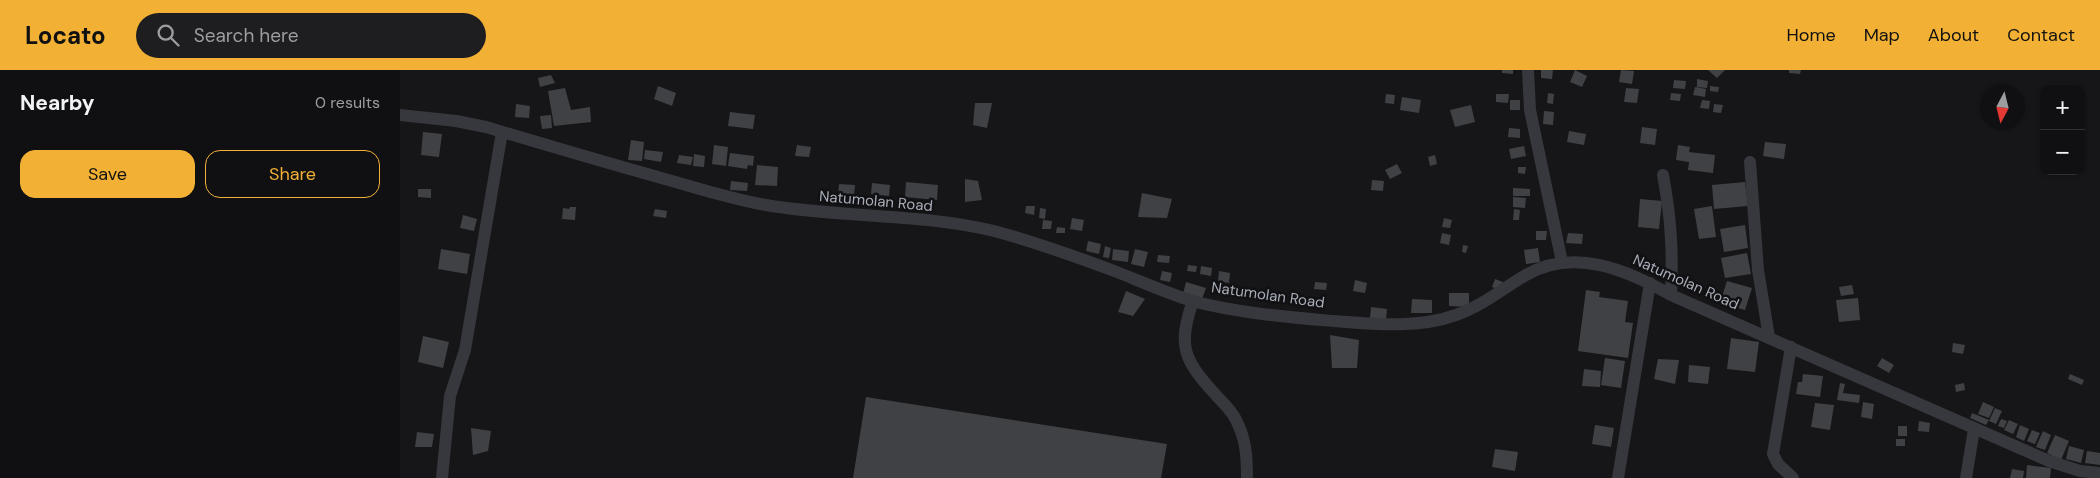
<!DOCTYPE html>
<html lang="en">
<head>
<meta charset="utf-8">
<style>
  :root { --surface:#101012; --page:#1e1e20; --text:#f1f3f6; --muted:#9c9d9f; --line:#303032; --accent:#f2b134 }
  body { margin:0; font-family:"DM Sans",sans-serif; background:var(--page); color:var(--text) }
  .controls { position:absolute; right:15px; top:15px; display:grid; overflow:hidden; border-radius:10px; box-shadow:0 1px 4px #0004 }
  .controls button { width:45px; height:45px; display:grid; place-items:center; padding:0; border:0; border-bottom:1px solid var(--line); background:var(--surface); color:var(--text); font:25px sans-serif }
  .compass { position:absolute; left:1580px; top:15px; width:45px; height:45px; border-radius:50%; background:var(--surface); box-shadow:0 1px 4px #0004; rotate:187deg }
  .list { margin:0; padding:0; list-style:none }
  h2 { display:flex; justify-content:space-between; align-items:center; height:65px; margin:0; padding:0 20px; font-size:21px }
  h2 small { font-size:16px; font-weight:400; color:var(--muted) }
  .actions { display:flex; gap:10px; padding:15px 20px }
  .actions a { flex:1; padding:11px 0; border:1px solid var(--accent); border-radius:15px; text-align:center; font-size:18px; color:var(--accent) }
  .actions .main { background:var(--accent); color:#111 }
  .icon { flex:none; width:28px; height:28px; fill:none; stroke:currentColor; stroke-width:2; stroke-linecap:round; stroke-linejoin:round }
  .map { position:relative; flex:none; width:1700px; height:408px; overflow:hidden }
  header { display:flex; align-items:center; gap:30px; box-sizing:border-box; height:70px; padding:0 25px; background:var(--accent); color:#111 }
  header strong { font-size:24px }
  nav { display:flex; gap:28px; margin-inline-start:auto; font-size:18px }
  .search { width:350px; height:45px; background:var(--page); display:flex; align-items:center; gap:12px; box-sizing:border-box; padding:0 18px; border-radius:28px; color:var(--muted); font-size:19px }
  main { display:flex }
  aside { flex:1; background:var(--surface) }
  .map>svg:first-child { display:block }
</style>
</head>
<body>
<header>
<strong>Locato</strong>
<div class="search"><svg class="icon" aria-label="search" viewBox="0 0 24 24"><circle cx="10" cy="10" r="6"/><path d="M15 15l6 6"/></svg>Search here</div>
<nav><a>Home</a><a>Map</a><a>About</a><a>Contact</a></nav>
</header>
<main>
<aside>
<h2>Nearby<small>0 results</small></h2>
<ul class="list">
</ul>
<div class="actions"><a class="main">Save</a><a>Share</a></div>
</aside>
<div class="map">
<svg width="1700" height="408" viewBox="0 0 1700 408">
  <rect width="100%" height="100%" fill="#161618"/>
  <path fill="#404145" d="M 1102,0 L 1113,0 L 1113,4 L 1102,3 Z
    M 1141,0 L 1153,0 L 1152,9 L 1141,8 Z
    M 1175,0 L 1187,6 L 1182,17 L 1170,12 Z
    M 1221,0 L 1234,1 L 1232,14 L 1219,12 Z
    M 1308,0 L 1325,0 L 1317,8 Z
    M 1389,0 L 1401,0 L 1400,4 L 1389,3 Z
    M 151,5 L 155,13 L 140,17 L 138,8 Z
    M 1297,9 L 1308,11 L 1307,18 L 1297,17 Z
    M 1274,10 L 1286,11 L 1285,19 L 1273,18 Z
    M 258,16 L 276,23 L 272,36 L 254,29 Z
    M 1310,16 L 1319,17 L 1318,22 L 1310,21 Z
    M 1295,17 L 1306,19 L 1305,27 L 1293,25 Z
    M 165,18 L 171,40 L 190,37 L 191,52 L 154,56 L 148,21 Z
    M 1226,18 L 1239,19 L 1237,33 L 1224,32 Z
    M 1148,23 L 1154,24 L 1153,34 L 1147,33 Z
    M 1271,23 L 1281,24 L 1280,31 L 1270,30 Z
    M 986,24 L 995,25 L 994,34 L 985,33 Z
    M 1096,24 L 1109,24 L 1108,33 L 1096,32 Z
    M 1002,27 L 1021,30 L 1019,43 L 1000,40 Z
    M 1110,30 L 1120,30 L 1120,40 L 1110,40 Z
    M 1302,30 L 1310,31 L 1309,39 L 1300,38 Z
    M 575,33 L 592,33 L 587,58 L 573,55 Z
    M 116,34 L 130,36 L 129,48 L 115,47 Z
    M 1314,34 L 1323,35 L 1321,43 L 1313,42 Z
    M 1071,35 L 1075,52 L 1055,57 L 1050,40 Z
    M 1144,41 L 1154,42 L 1153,55 L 1143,54 Z
    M 330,42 L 355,45 L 353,59 L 328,56 Z
    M 151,45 L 152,58 L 142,59 L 140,46 Z
    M 1242,57 L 1257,59 L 1255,75 L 1240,73 Z
    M 1109,58 L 1120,59 L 1120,68 L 1108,67 Z
    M 1169,61 L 1186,64 L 1184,75 L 1167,72 Z
    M 23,62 L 42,64 L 39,87 L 21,85 Z
    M 231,70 L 244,72 L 242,91 L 228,90 Z
    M 1365,72 L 1386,74 L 1384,89 L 1363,86 Z
    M 314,75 L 328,77 L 326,96 L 312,94 Z
    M 397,75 L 411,77 L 409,87 L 395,86 Z
    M 1278,75 L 1290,77 L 1289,82 L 1315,85 L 1313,103 L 1288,100 L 1289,92 L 1276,90 Z
    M 1124,76 L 1126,86 L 1111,89 L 1109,79 Z
    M 245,80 L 263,82 L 261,92 L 244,89 Z
    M 330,83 L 354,86 L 353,96 L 348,95 L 347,99 L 328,96 Z
    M 294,84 L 305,86 L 304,97 L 293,96 Z
    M 279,85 L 293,87 L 291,95 L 277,93 Z
    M 1035,85 L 1037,94 L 1030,96 L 1028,87 Z
    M 997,94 L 1002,103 L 990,109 L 985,100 Z
    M 357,95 L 378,97 L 377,116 L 355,115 Z
    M 1118,97 L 1126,97 L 1125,104 L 1118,103 Z
    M 565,109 L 578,111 L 582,130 L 565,132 Z
    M 972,110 L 984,111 L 983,121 L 971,120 Z
    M 331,111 L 348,113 L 347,121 L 330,120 Z
    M 506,112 L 538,115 L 537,130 L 505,127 Z
    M 1345,112 L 1348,136 L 1314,139 L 1312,115 Z
    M 472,113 L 490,115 L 489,126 L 471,124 Z
    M 439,114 L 455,115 L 454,126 L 438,125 Z
    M 1113,118 L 1130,119 L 1130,126 L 1113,126 Z
    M 18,119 L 31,119 L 31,128 L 18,127 Z
    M 742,123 L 772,129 L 767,148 L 738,147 Z
    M 1113,127 L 1126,128 L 1125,138 L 1113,137 Z
    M 1240,129 L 1262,131 L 1259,159 L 1238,157 Z
    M 626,136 L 635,136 L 634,145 L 625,143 Z
    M 1312,136 L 1316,167 L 1299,169 L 1294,139 Z
    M 170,137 L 176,137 L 175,150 L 162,149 L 163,138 L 169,139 Z
    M 640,138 L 646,139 L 645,149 L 639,148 Z
    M 255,139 L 267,141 L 266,148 L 253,146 Z
    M 1114,139 L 1120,140 L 1119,150 L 1113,150 Z
    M 63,145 L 77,149 L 74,161 L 60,158 Z
    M 672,148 L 684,150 L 682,161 L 670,159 Z
    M 1044,148 L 1052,150 L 1050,158 L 1042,157 Z
    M 643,150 L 652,151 L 651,159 L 642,159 Z
    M 1345,155 L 1348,178 L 1324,182 L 1320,159 Z
    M 657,157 L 665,158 L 665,163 L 656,163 Z
    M 1136,161 L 1147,161 L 1146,170 L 1136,170 Z
    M 1042,163 L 1051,165 L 1049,175 L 1040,173 Z
    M 1168,163 L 1183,164 L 1182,174 L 1166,173 Z
    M 688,171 L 701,174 L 699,184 L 686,181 Z
    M 1063,175 L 1068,176 L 1066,183 L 1062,182 Z
    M 705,176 L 711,178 L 709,188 L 703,187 Z
    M 1138,178 L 1140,192 L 1126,194 L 1124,180 Z
    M 41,179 L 70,184 L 67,204 L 38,199 Z
    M 713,179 L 729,181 L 728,192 L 712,190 Z
    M 735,179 L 748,182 L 744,197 L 731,194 Z
    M 1347,183 L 1351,204 L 1325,208 L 1321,188 Z
    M 758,185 L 770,186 L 769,193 L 757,192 Z
    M 788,195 L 797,196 L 796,202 L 787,201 Z
    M 801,196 L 812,198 L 811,206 L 800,204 Z
    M 762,201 L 772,203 L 770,212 L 760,210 Z
    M 819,201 L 830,203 L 829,213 L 818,211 Z
    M 1095,209 L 1103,212 L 1100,220 L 1092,217 Z
    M 955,210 L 967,213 L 965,223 L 953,221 Z
    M 1327,211 L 1352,218 L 1345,240 L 1320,233 Z
    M 786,212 L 806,218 L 802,229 L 783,224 Z
    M 915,212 L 927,213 L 926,220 L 914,219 Z
    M 1452,215 L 1454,224 L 1441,226 L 1439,217 Z
    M 1186,220 L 1200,222 L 1199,227 L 1228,231 L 1225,252 L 1233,253 L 1228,288 L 1178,281 Z
    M 726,221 L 745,229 L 733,246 L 718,242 Z
    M 1049,223 L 1069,223 L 1069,237 L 1049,236 Z
    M 897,228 L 923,231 L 922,239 L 897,236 Z
    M 1458,228 L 1460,250 L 1439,252 L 1436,230 Z
    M 1012,229 L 1032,230 L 1032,243 L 1011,243 Z
    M 971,237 L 987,239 L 986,250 L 970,248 Z
    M 930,265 L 959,270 L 957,298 L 932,298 Z
    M 23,266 L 49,272 L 43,298 L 18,292 Z
    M 1331,268 L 1359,272 L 1355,302 L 1327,299 Z
    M 1553,273 L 1565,275 L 1563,284 L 1552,282 Z
    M 1205,288 L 1225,291 L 1221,318 L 1201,315 Z
    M 1482,288 L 1494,295 L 1489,303 L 1477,296 Z
    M 1258,289 L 1279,290 L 1275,314 L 1254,309 Z
    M 1289,295 L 1310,297 L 1308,314 L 1288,312 Z
    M 1184,299 L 1201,301 L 1200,317 L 1182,316 Z
    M 1403,304 L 1423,306 L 1420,327 L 1396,324 L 1398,312 L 1402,312 Z
    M 1670,304 L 1684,310 L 1682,315 L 1668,309 Z
    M 1440,313 L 1445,314 L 1443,323 L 1460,325 L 1459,333 L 1437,330 Z
    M 1564,313 L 1565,320 L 1556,322 L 1555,315 Z
    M 466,327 L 767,374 L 761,408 L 453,408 Z
    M 1463,332 L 1474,334 L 1472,349 L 1461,347 Z
    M 1583,332 L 1594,337 L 1589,348 L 1578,344 Z
    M 1415,333 L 1434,335 L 1430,360 L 1411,357 Z
    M 1595,338 L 1602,341 L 1596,354 L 1589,351 Z
    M 1572,343 L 1589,350 L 1586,355 L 1570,348 Z
    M 1601,349 L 1607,351 L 1604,358 L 1598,356 Z
    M 1609,350 L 1618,354 L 1613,364 L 1604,360 Z
    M 1519,351 L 1530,353 L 1529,362 L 1518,361 Z
    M 1195,355 L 1214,358 L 1211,377 L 1192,374 Z
    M 1620,355 L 1629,359 L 1624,371 L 1616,367 Z
    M 1498,356 L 1507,356 L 1507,366 L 1498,366 Z
    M 71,358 L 91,361 L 88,381 L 73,385 Z
    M 1632,360 L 1640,363 L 1635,374 L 1627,371 Z
    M 1643,361 L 1651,365 L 1645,380 L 1636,377 Z
    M 17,362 L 34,364 L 32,377 L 15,377 Z
    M 1655,365 L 1669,371 L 1661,390 L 1647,383 Z
    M 1496,369 L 1505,369 L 1505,376 L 1496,376 Z
    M 1669,376 L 1684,380 L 1681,393 L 1666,389 Z
    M 1095,379 L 1118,382 L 1115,401 L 1092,397 Z
    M 1687,381 L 1700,383 L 1700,395 L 1685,393 Z
    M 1627,395 L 1651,398 L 1650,408 L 1626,408 Z
    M 1612,399 L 1624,401 L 1623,408 L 1610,408 Z"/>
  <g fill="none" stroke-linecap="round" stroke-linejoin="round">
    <path stroke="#37383d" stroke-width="12" d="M 1128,0 L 1130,40 L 1162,192
      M 0,45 L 56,51 L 86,57 C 143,74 200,91 258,107 C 294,117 330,129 366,135 C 441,148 519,143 594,161 C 636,172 677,187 717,202 C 742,212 767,223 792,231 C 838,243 887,247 933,251 C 973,254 1017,259 1056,245 C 1082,236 1102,219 1126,205 C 1174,177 1227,200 1271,225 L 1649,391 L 1680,401 L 1700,403
      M 1350,92 L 1358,200 L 1369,267
      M 1263,105 C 1271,148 1273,181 1271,225
      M 793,231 C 777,276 784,290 815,324 C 822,332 830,339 835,348 C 846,368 847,386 847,408
      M 1391,277 L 1373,384 L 1378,394 L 1393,408
      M 42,408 L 50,326 L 65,280 L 102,62
      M 1218,408 L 1250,213
      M 1566,408 L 1574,359"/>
  </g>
  <g text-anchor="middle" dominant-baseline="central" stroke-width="5" stroke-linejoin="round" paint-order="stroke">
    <g font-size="15" fill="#a8adb8" stroke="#111113">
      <text transform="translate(476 131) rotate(5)">Natumolan Road</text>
      <text transform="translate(1286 212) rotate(24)">Natumolan Road</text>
      <text transform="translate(868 225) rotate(8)">Natumolan Road</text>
    </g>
  </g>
</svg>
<div class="controls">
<button>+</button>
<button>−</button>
</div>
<svg class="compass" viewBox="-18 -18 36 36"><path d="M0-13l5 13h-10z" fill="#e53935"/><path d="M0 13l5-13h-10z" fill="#9c9d9f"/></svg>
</div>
</main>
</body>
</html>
